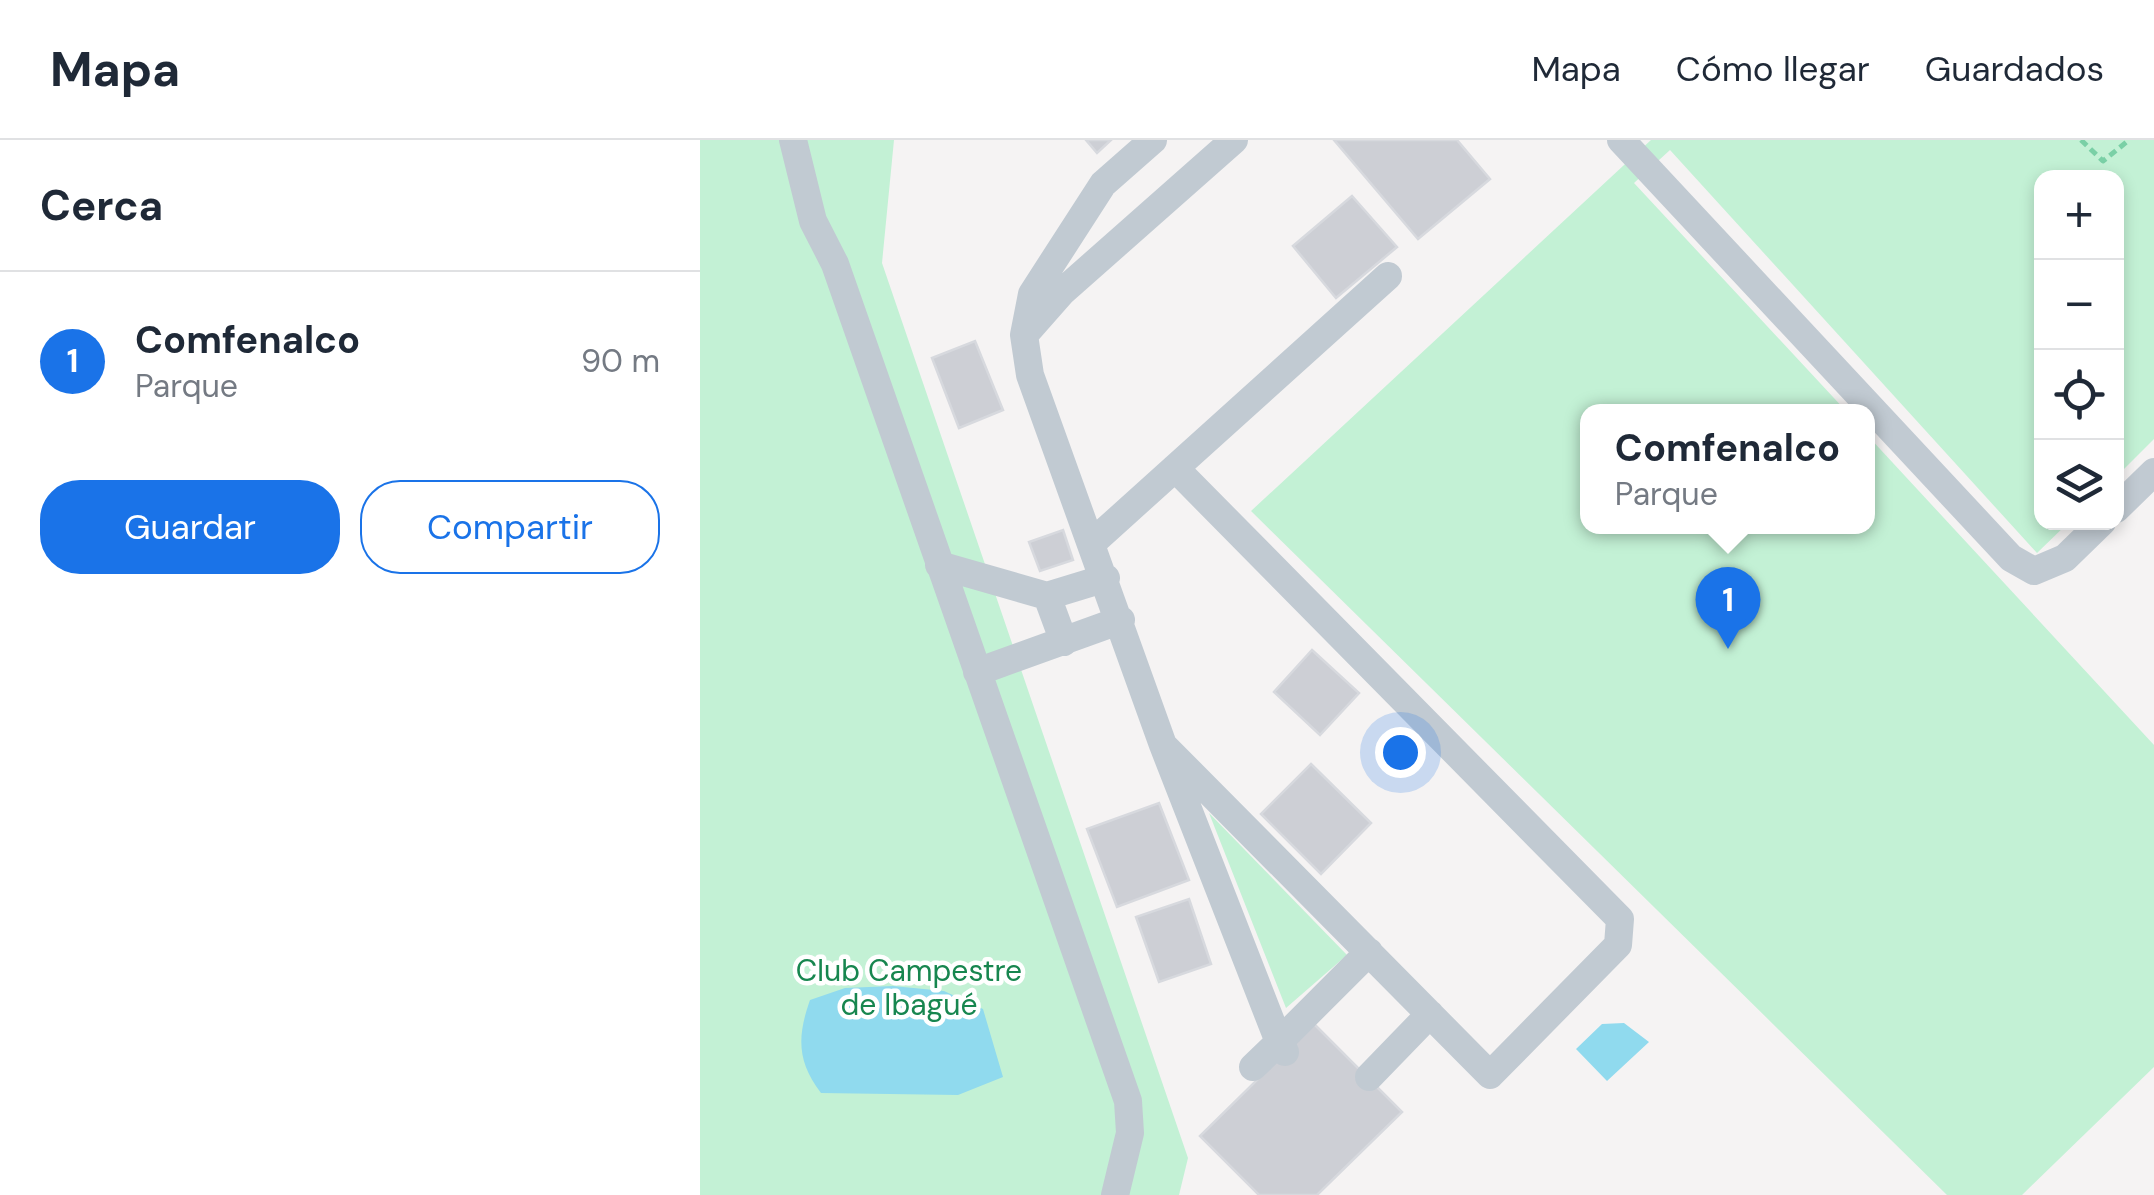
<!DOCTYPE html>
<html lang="es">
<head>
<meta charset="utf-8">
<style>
  :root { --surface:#fff; --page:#f6f6f7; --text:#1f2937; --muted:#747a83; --line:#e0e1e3; --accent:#1a73e8 }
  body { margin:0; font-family:"DM Sans",sans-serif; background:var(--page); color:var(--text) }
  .controls { position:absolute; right:30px; top:30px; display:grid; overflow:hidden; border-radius:20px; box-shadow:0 5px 15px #0003 }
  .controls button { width:90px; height:90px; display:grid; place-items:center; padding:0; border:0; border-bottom:2px solid var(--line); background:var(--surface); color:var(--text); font:50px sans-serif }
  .you { position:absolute; left:700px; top:612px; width:35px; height:35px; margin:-25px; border:8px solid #fff; border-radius:50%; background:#1a73e8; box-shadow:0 0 0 15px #1a73e833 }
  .badge { display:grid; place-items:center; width:65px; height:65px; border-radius:50%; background:var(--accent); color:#fff; font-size:32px; font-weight:700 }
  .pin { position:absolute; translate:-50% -82px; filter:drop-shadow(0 2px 5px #0008) }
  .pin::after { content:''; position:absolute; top:52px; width:35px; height:30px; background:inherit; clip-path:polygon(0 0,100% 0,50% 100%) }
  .popup { position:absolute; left:880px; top:264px; width:295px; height:130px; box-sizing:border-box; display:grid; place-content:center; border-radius:20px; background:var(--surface); filter:drop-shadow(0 2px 8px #0005); font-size:32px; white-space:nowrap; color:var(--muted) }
  .popup b { font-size:38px; color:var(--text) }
  .popup::after { content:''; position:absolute; left:50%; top:100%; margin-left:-20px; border:20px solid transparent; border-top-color:var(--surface) }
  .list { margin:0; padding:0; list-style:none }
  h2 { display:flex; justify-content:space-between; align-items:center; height:130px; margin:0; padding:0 40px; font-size:42px }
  h2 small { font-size:32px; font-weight:400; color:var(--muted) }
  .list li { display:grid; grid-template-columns:65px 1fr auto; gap:30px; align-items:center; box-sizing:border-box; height:180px; padding:0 40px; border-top:2px solid var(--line) }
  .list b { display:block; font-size:38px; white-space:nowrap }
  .list p { margin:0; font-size:32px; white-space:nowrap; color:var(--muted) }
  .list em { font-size:32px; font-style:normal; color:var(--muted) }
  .actions { display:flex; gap:20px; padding:30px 40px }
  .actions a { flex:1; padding:22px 0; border:2px solid var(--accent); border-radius:40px; text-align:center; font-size:35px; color:var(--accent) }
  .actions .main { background:var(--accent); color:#fff }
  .icon { flex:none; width:55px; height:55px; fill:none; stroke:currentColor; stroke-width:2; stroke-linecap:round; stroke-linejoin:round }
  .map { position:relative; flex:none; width:1454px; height:1055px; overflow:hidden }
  header { display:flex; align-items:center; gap:60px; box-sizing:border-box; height:140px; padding:0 50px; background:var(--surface); border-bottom:2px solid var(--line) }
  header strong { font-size:48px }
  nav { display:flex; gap:55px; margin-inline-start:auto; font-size:35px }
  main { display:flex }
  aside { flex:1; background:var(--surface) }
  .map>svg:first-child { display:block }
</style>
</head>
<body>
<header>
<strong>Mapa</strong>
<nav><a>Mapa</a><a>Cómo llegar</a><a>Guardados</a></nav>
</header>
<main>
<aside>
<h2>Cerca<small></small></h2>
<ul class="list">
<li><span class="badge">1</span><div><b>Comfenalco</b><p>Parque</p></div><em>90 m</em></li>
</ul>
<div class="actions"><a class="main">Guardar</a><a>Compartir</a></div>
</aside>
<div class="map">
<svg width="1454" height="1055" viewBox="0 0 1454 1055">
  <rect width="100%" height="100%" fill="#f5f3f3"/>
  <path fill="#c3f1d5" d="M 0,0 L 194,0 L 182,123 L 488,1018 L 479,1055 L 0,1055 Z
    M 951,0 L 1454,0 L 1454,299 L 1417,336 L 1416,38 L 1342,38 L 1342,382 L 1368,383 L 1337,413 L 970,10 L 934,43 L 1146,271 L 888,272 L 888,386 L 1168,386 L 1168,296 L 1454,605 L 1454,927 L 1322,1055 L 1247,1055 L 551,371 Z
    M 509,673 L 647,815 L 586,868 Z"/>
  <path fill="#90daee" d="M 193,846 L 244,851 L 283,869 L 303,937 L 258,955 L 121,953 C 97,921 97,897 110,860 L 145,848 Z
    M 924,883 L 949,902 L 907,941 L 876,909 L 902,884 Z"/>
  <path fill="#cdcfd5" stroke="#d7d9de" stroke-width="2.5" d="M 386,0 L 411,0 L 397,13 Z
    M 634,0 L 757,0 L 790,39 L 718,99 Z
    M 652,56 L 697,107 L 636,158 L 593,106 Z
    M 275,201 L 303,270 L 259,288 L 232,218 Z
    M 363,390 L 373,420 L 340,431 L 329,402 Z
    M 612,510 L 659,553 L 620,595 L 574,552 Z
    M 611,624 L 671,683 L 621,734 L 561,674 Z
    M 459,663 L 489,740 L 417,767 L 387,689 Z
    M 489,759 L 511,824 L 459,842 L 436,777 Z
    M 614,884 L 702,972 L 617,1055 L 559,1055 L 500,996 Z"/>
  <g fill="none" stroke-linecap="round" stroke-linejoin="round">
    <path stroke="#7ad0a6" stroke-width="5" stroke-dasharray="8 5" stroke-linecap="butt" d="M 1381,0 L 1403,21 L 1429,0"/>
    <path stroke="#c1cad2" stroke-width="28" d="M 93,0 L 113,81 L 135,124 L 428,961 L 430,993 L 415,1055
      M 453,0 L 403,44 L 332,154 L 324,195 L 330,235 L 463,605 L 579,902 L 669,812
      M 921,0 L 1311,418 L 1334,431 L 1365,418 L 1402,382
      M 325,194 L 362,152 L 534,0
      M 1416,369 L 1454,332
      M 393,402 L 688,136
      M 239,425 L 347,456 L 406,438
      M 347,456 L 364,502
      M 277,532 L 421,480
      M 463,605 L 790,935 L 918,805 L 920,779 L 475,328
      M 553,927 L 579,902 L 585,912
      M 669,937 L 730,874"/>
  </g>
  <g text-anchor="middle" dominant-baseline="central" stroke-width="9" stroke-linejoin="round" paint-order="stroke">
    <g font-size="30" fill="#17864f" stroke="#fff">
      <text x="209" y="830">Club Campestre<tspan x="209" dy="34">de Ibagué</tspan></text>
    </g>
  </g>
</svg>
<div class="controls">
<button>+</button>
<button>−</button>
<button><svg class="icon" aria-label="locate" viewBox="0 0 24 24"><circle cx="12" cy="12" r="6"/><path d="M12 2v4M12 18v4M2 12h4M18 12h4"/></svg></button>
<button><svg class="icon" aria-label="layers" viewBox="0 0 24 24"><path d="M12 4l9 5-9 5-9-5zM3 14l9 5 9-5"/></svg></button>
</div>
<div class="you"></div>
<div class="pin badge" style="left:1028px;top:509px">1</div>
<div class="popup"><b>Comfenalco</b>Parque</div>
</div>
</main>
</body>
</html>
